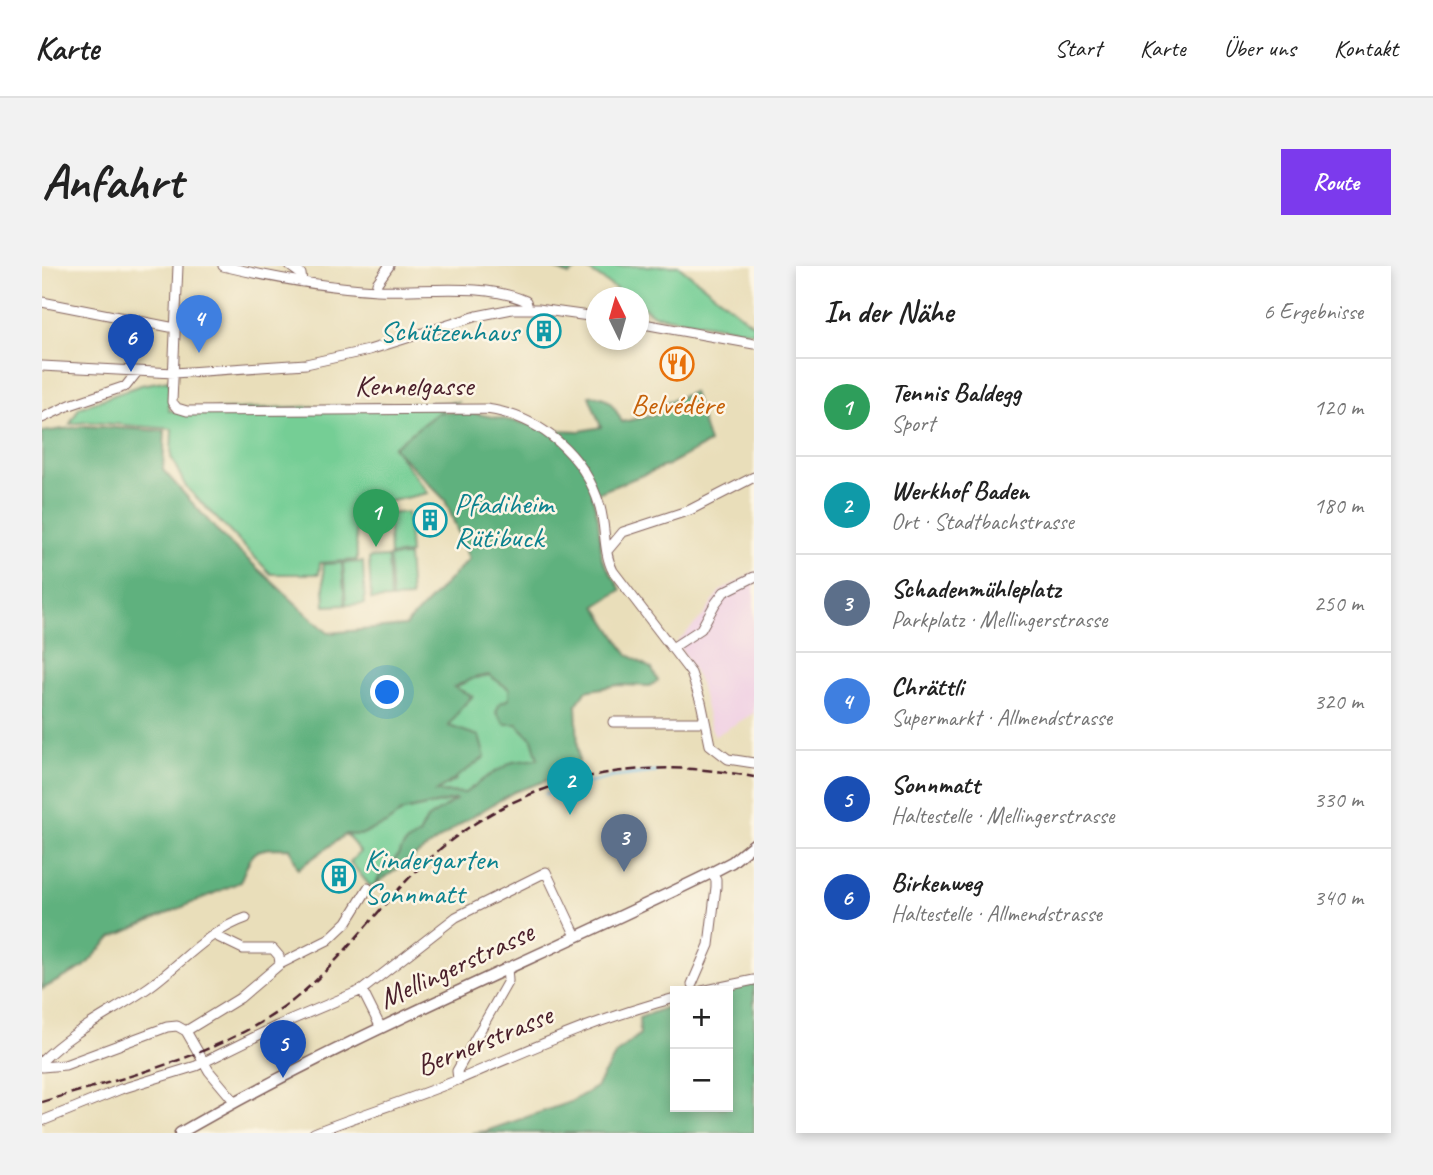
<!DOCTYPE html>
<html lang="de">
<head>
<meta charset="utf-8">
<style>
  :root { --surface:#fff; --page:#f2f2f2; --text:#222; --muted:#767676; --line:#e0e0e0; --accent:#7c3aed }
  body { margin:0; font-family:Caveat,sans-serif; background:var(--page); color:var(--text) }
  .controls { position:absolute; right:21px; bottom:21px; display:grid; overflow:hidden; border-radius:0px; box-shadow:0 4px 10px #0003 }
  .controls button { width:63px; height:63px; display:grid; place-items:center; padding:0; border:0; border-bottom:2px solid var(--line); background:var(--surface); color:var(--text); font:35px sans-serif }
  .compass { position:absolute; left:544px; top:21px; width:63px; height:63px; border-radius:50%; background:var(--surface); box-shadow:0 4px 10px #0003; rotate:355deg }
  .you { position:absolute; left:346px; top:427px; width:24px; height:24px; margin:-18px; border:5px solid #fff; border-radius:50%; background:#1a73e8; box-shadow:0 0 0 10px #1a73e833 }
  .badge { display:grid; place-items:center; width:46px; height:46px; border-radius:50%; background:var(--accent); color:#fff; font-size:23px; font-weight:700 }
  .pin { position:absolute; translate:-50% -58px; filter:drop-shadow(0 2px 4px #0008) }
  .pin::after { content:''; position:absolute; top:37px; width:24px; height:21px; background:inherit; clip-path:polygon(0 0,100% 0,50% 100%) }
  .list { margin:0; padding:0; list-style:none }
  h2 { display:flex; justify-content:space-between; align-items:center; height:91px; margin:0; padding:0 28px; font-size:30px }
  h2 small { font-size:23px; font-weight:400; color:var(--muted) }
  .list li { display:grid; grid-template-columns:46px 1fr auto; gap:21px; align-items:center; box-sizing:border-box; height:98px; padding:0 28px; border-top:2px solid var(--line) }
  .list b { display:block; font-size:26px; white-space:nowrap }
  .list p { margin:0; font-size:23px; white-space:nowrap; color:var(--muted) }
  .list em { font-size:23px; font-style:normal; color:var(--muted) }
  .map { position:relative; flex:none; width:712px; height:867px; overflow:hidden; border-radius:0px }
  header { display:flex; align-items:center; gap:42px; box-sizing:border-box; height:98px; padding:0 35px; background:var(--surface); border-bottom:2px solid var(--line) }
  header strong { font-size:33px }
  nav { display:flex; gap:38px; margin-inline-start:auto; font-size:24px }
  .intro { display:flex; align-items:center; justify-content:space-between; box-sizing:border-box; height:168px; padding:0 42px }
  h1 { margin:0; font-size:49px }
  .button { padding:18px 32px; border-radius:0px; background:var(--accent); color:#fff; font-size:24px; font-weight:700 }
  main { display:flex; gap:42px; padding:0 42px }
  aside { flex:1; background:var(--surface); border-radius:0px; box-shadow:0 4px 10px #0003 }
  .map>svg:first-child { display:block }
</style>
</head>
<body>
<header>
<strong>Karte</strong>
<nav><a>Start</a><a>Karte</a><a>Über uns</a><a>Kontakt</a></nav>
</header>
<div class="intro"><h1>Anfahrt</h1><a class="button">Route</a></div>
<main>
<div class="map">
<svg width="712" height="867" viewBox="0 0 712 867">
  <rect width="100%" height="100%" fill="#fcf5e5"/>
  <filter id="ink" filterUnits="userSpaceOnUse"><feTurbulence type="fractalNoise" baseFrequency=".0143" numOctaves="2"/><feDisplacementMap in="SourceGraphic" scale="14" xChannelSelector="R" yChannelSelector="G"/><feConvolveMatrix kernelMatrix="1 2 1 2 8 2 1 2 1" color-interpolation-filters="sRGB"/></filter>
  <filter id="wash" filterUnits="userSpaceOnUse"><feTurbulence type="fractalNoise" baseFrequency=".00686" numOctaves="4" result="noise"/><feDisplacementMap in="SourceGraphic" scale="28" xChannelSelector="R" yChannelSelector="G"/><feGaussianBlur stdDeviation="1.57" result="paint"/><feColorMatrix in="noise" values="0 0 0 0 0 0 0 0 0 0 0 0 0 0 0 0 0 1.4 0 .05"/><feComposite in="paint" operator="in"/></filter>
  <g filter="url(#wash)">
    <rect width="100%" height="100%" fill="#e9deba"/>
    <path fill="#f0d0e4" d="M 712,306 L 712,447 L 673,470 L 668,459 L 658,417 L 635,376 L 663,348 L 677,326 Z"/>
    <path fill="#74ce95" stroke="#5f7660" stroke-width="2" d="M 507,0 L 637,0 L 712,59 L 712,66 L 612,49 L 597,38 L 596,32 L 586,31 L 540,0 L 527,9 Z
      M 127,114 L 127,145 L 417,136 L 397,146 L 351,181 L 386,227 L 336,238 L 334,233 L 313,235 L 315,294 L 278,297 L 277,308 L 229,308 L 144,221 L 129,191 L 130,163 L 46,156 L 28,158 L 37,142 L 99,119 Z
      M 365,246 L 368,288 L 348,290 L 346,248 Z
      M 366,290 L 369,332 L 350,333 L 347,291 Z
      M 346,291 L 348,333 L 329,334 L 327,292 Z
      M 321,296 L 323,338 L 304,339 L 301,297 Z
      M 300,297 L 303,339 L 283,340 L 281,298 Z
      M 447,409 L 467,423 L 467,433 L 475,458 L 490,473 L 497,493 L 471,496 L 443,512 L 423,527 L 392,526 L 414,514 L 407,460 L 419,442 L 430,431 L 411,422 L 432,412 Z
      M 418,533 L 385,553 L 377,569 L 364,577 L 350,598 L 340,605 L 334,618 L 328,620 L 308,596 L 318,586 L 304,568 L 318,569 L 344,558 L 361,545 Z"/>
    <path fill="#5fb17e" stroke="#546854" stroke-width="2" fill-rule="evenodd" d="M 651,126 L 667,177 L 626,199 L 550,229 L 556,251 L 560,293 L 579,324 L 554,340 L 585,388 L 610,403 L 616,415 L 607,420 L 576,419 L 544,425 L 534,439 L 537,503 L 472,526 L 421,556 L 334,618 L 340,605 L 350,598 L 364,577 L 377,569 L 385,553 L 415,533 L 361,545 L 344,558 L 318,569 L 304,568 L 256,603 L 248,582 C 211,582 212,582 198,616 L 69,672 L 42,701 L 0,723 L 0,166 L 43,160 L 123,165 L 121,204 L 179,269 L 286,367 L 363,360 L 427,293 L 403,234 L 351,181 L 397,146 L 431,147 L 516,164 L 538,165 L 559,161 L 547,130 C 566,127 573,142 580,156 L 616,148 L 622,137 ZM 447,409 L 467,423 L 467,433 L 458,437 L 454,446 L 463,458 L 475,458 L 490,473 L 496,493 L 471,496 L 443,512 L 423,527 L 394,526 L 443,491 L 437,470 L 407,460 L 419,442 L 430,430 L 412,421 L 432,412 Z
      M 712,716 L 712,867 L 430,867 L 444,865 L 528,836 L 554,821 L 574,788 L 598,768 L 597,752 L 633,738 L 633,841 L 686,841 L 686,725 L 673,725 Z"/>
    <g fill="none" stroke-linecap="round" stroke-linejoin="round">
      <path stroke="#6ebfe9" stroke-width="2.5" d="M 504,528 L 570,511 L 614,506"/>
    </g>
  </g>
  <g filter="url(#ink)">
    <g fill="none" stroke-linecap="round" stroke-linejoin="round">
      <defs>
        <path id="minor" d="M 136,0 L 130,136 L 135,142 L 145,145 L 444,143 C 498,150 543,189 558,241 C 564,262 561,286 571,305 L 649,407 L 659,436 L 668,479 L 686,493 L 712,497
          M 181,0 C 231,12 283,21 335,24 C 380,26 442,16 484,35 L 486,42
          M 248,0 L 259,8 L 260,16
          M 334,24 L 335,17 L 347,0
          M 0,36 L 133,62
          M 596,57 L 712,78
          M 0,100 L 132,107 L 264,98 L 327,84 L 435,50 L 470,43 L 496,43 L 554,51
          M 0,152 L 28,139 L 84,120 L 95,106
          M 565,285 L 581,266 L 648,244 L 712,211
          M 630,382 L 659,363 L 673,338 L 682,326 L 712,311
          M 571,456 L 662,456
          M 172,669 L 201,683 L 231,683 L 237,690 L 238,698
          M 650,718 L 667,679 L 674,621 L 674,613 L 669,607
          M 320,724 L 339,762
          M 660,725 L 712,714
          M 144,765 L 198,732 L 238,698 L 286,674 L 305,656 L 326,622
          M 0,795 C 31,764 71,746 107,721 C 139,698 166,665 204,652
          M 0,801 L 23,799 L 125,761 L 135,760 L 144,765 L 167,805 L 193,836
          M 416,813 L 415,805 L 466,715 L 465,701
          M 0,855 L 79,823 L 154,800 L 235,760 L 320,724 L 414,651 L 504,606 L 534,670
          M 272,867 C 320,848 370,833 418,813 C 491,782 556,752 633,732"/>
        <path id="major" d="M 138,867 C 308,768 492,694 669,607 L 690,596 L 712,578"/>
      </defs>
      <use href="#minor" stroke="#82625d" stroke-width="11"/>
      <use href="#major" stroke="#82625d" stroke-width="13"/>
      <use href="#minor" stroke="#fff" stroke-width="9"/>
      <use href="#major" stroke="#fff" stroke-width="10"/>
      <path stroke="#4a1f2b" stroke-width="2.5" stroke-dasharray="10 5" stroke-linecap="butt" d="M 0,836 C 82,811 170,792 241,742 C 292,705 327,653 370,609 C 463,514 585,486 712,511"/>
    </g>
  </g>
  <defs>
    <symbol id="building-ring" viewBox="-11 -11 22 22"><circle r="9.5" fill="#fcf5e5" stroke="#0f9aa8" stroke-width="1.5"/><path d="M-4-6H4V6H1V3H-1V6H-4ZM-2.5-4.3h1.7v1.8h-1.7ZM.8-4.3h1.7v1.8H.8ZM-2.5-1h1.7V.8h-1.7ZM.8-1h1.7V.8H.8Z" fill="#0f9aa8"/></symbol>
    <symbol id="restaurant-ring" viewBox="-11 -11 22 22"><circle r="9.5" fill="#fcf5e5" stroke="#e8710a" stroke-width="1.5"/><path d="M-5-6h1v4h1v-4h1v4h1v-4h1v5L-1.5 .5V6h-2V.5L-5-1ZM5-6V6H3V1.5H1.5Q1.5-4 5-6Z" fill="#e8710a"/></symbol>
  </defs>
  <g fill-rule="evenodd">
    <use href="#building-ring" x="483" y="46" width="38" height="38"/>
    <use href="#restaurant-ring" x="616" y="79" width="38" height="38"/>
    <use href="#building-ring" x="369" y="235" width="38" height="38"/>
    <use href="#building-ring" x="278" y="591" width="38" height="38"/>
  </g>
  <g text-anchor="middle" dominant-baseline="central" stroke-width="5" stroke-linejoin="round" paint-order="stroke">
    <g font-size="30" fill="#0d838f" stroke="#fcf5e5" text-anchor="start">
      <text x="477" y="65" text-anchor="end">Schützenhaus</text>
      <text x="412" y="237">Pfadiheim<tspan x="412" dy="34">Rütibuck</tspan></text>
      <text x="322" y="593">Kindergarten<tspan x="322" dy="34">Sonnmatt</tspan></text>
    </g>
    <g font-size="30" fill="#4a1f2b" stroke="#fcf5e5">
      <text x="372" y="119">Kennelgasse</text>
      <text transform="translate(414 699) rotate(-25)">Mellingerstrasse</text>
      <text transform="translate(442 774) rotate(-22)">Bernerstrasse</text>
    </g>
    <g font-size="30" fill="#c56008" stroke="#fcf5e5">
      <text x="635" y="138">Belvédère</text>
    </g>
  </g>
</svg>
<div class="controls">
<button>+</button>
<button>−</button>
</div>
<svg class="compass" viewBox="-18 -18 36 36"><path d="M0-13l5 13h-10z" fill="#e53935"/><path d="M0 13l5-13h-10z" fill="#767676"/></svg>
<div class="you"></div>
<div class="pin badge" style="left:334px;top:281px;background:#2e9e5b">1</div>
<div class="pin badge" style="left:528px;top:549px;background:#0f9aa8">2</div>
<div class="pin badge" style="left:582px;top:606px;background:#5c6f8a">3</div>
<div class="pin badge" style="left:157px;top:87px;background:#3f7fe0">4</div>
<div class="pin badge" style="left:241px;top:812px;background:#1a4fb4">5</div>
<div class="pin badge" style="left:89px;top:106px;background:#1a4fb4">6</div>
</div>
<aside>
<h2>In der Nähe<small>6 Ergebnisse</small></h2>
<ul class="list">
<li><span class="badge" style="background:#2e9e5b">1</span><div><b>Tennis Baldegg</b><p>Sport</p></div><em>120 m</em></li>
<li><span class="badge" style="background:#0f9aa8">2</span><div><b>Werkhof Baden</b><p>Ort · Stadtbachstrasse</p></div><em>180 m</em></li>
<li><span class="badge" style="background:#5c6f8a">3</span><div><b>Schadenmühleplatz</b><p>Parkplatz · Mellingerstrasse</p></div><em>250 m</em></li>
<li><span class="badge" style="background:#3f7fe0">4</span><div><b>Chrättli</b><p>Supermarkt · Allmendstrasse</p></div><em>320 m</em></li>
<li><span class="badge" style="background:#1a4fb4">5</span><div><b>Sonnmatt</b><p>Haltestelle · Mellingerstrasse</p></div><em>330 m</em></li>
<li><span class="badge" style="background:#1a4fb4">6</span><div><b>Birkenweg</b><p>Haltestelle · Allmendstrasse</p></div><em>340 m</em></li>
</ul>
</aside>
</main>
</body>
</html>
